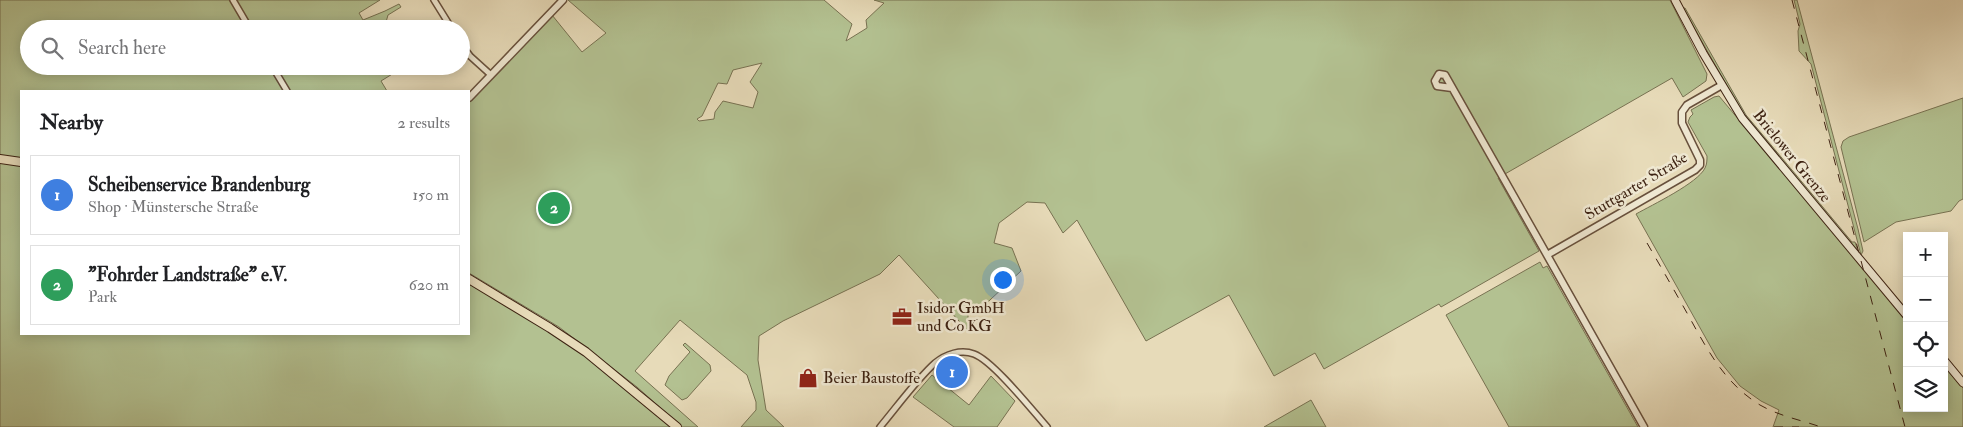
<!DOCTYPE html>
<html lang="en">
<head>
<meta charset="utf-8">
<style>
  :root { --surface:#fff; --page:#f6f6f6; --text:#202124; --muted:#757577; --line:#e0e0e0; --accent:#8f2418 }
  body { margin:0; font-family:"IM FELL Double Pica",serif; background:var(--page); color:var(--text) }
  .controls { position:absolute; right:15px; bottom:15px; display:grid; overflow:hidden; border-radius:0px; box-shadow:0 2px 12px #0003 }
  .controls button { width:45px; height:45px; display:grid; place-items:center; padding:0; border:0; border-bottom:1px solid var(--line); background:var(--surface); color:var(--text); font:25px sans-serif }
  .you { position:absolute; left:1002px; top:279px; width:18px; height:18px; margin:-12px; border:4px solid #fff; border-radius:50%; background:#1a73e8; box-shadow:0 0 0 8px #1a73e833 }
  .badge { display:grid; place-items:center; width:32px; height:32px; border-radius:50%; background:var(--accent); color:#fff; font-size:16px; font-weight:700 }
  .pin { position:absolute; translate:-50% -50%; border:2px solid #fff; box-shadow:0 1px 5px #0006 }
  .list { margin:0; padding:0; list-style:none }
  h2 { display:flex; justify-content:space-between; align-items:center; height:65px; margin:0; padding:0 20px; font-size:21px }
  h2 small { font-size:16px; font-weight:400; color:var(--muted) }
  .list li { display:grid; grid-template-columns:32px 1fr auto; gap:15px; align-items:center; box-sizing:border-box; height:80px; margin:0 10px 10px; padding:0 10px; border:1px solid var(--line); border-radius:0px }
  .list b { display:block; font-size:19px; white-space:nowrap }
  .list p { margin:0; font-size:16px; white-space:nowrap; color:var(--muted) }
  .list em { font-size:16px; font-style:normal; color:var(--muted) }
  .icon { flex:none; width:28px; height:28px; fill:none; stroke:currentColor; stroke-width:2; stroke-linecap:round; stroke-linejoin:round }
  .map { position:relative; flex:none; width:1963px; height:427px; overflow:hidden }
  .search { position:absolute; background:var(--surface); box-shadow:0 2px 12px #0003; left:20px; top:20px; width:450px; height:55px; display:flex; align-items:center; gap:12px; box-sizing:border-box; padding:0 18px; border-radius:28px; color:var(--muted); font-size:19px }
  .panel { position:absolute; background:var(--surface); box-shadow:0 2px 12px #0003; left:20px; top:90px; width:450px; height:245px; border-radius:0px }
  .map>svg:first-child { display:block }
</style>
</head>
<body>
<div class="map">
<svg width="1963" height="427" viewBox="0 0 1963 427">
  <rect width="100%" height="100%" fill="#e7dbb9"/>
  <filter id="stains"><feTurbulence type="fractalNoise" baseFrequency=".004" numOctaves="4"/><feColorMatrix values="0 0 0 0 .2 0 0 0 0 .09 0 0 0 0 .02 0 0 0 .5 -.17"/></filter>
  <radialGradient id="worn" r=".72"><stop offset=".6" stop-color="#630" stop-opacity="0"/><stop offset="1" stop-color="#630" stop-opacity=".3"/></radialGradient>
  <path fill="#b3c191" stroke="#787252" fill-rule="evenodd" d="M 0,0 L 380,0 L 359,13 L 363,20 L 385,11 L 399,4 L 401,7 L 388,15 L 384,29 L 29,29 L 29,66 L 402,66 L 402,68 L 381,81 L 387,91 L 21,91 L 21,161 L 0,157 Z
    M 568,0 L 824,0 L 852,24 L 846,41 L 867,28 L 866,20 L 884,3 L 874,0 L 1670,0 L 1707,74 L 1706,81 L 1683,97 L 1672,78 L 1498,178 L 1539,251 L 1441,307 L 1439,304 L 1324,369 L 1315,353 L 1274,376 L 1229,295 L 1146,341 L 1077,220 L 1063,233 L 1045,203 L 1027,202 L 999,223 L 994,243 L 1012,248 L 1021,271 L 975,314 L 968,313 L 968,331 L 899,255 L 880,274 L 783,321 L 759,336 L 758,360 L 766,410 L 784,427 L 741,427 L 756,410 L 756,402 L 747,375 L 680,320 L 635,371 L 698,427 L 682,427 L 637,387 L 559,327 L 469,273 L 469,101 L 552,15 L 582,52 L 606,33 ZM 762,63 L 750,82 L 758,92 L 753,108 L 723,101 L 715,112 L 714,119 L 699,121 L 697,119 L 702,116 L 718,83 L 727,84 L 733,70 Z
    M 1794,0 L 1797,0 L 1858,229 L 1863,251 L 1861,255 L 1811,64 L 1799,51 L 1798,31 L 1800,24 Z
    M 1683,8 L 1685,8 L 1746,115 L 1852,242 L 1855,242 L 1858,251 L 1744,116 Z
    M 1719,96 L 1907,321 L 1907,408 L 1944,408 L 1944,365 L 1963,388 L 1963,427 L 1773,427 L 1779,410 L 1761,401 L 1740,386 L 1717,358 L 1636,214 C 1652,205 1698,183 1705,168 C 1707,164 1707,160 1707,156 L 1688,122 L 1690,117 L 1693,114 L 1691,110 L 1714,97 Z
    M 1963,98 L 1963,199 L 1959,201 L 1951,211 L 1896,222 L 1864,242 L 1841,147 L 1843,141 L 1849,137 Z
    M 0,161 L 21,164 L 21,334 L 469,334 L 469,284 L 548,330 L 584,354 L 672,427 L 0,427 Z
    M 1540,262 L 1543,268 L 1547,266 L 1638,427 L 1509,427 L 1446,315 Z
    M 685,343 L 710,365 L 711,371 L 687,398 L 682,400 L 665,385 L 669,376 L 690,352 L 683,345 Z
    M 932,375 L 969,405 L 991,376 L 1015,401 L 997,427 L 954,427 L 913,397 Z
    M 1311,400 L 1326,427 L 1264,427 Z"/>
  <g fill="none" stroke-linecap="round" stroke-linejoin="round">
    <defs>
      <path id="minor" d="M 233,0 L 250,29
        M 434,0 L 452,29
        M 461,44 L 470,56 L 491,75
        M 272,66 L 287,91
        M 880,427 C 896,408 917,379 935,363 C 946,354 961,349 974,354 C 993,361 1032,410 1047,427"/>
      <path id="tertiary" d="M 1452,88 L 1437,86 L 1435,81 L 1439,74 L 1445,75 L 1547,255
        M 469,98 L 563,0
        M 1644,427 L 1547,255 L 1695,170 L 1700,165 L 1700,160 L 1682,123 L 1682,112 L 1687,105 L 1722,85"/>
      <path id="secondary" d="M 1675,0 L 1703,53 L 1742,118 L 1907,316
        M 1944,360 L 1963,383"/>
      <path id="primary" d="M 0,159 L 21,162
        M 469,279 L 550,328 L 586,352 L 677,427"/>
    </defs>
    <use href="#minor" stroke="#68503c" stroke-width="8"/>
    <use href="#tertiary" stroke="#68503c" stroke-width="9"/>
    <use href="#secondary" stroke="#3d2212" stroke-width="9"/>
    <use href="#primary" stroke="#3d2212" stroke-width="10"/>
    <use href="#minor" stroke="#efe8d2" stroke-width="5"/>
    <use href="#tertiary" stroke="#efe8d2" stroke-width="6"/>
    <use href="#secondary" stroke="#efe8d2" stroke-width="7"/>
    <use href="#primary" stroke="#e7dbb9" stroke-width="8"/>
    <path stroke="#3d2212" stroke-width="1" stroke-dasharray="9 9" stroke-linecap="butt" d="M 1792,0 L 1905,427
      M 1647,243 C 1661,267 1674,290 1687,313 C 1707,349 1724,383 1760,405 C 1779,416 1801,420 1821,427
      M 1774,427 L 1799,427"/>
  </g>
  <defs>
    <symbol id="office-bare" viewBox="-9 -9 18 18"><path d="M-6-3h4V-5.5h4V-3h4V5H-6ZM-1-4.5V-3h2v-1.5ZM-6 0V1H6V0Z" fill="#8f2418" stroke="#efe8d2" stroke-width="2.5" paint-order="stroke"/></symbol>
    <symbol id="shop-bare" viewBox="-9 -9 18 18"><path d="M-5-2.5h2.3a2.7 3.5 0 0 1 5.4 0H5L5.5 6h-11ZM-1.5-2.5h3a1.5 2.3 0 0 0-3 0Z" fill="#8f2418" stroke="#efe8d2" stroke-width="2.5" paint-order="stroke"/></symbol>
  </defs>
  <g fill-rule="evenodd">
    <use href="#office-bare" x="888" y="303" width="28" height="28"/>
    <use href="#shop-bare" x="794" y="364" width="28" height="28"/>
  </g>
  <g text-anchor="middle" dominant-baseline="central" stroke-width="5" stroke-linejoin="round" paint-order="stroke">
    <g font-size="16" fill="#3d2212" stroke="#efe8d2">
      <text transform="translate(1792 156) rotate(51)">Brielower Grenze</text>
      <text transform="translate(1636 186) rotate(-31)">Stuttgarter Straße</text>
    </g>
    <g font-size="16" fill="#3d2212" stroke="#efe8d2" text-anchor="start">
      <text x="917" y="308">Isidor GmbH<tspan x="917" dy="18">und Co KG</tspan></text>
      <text x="823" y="378">Beier Baustoffe</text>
    </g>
  </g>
  <rect width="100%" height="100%" filter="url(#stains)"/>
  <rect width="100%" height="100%" fill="url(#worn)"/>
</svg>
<div class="controls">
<button>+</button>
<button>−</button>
<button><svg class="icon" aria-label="locate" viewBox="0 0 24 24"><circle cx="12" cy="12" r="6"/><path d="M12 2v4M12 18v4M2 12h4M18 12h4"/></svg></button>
<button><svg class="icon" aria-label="layers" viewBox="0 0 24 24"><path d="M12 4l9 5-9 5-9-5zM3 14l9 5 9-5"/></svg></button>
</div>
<div class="you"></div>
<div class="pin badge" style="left:952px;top:372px;background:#3f7fe0">1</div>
<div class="pin badge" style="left:554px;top:208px;background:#2e9e5b">2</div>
<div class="search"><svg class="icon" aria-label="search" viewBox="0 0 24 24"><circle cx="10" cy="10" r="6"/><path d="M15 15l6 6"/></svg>Search here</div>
<section class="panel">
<h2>Nearby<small>2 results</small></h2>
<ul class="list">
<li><span class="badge" style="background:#3f7fe0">1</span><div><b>Scheibenservice Brandenburg</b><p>Shop · Münstersche Straße</p></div><em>150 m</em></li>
<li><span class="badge" style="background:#2e9e5b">2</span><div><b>&quot;Fohrder Landstraße&quot; e.V.</b><p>Park</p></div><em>620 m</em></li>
</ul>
</section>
</div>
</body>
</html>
